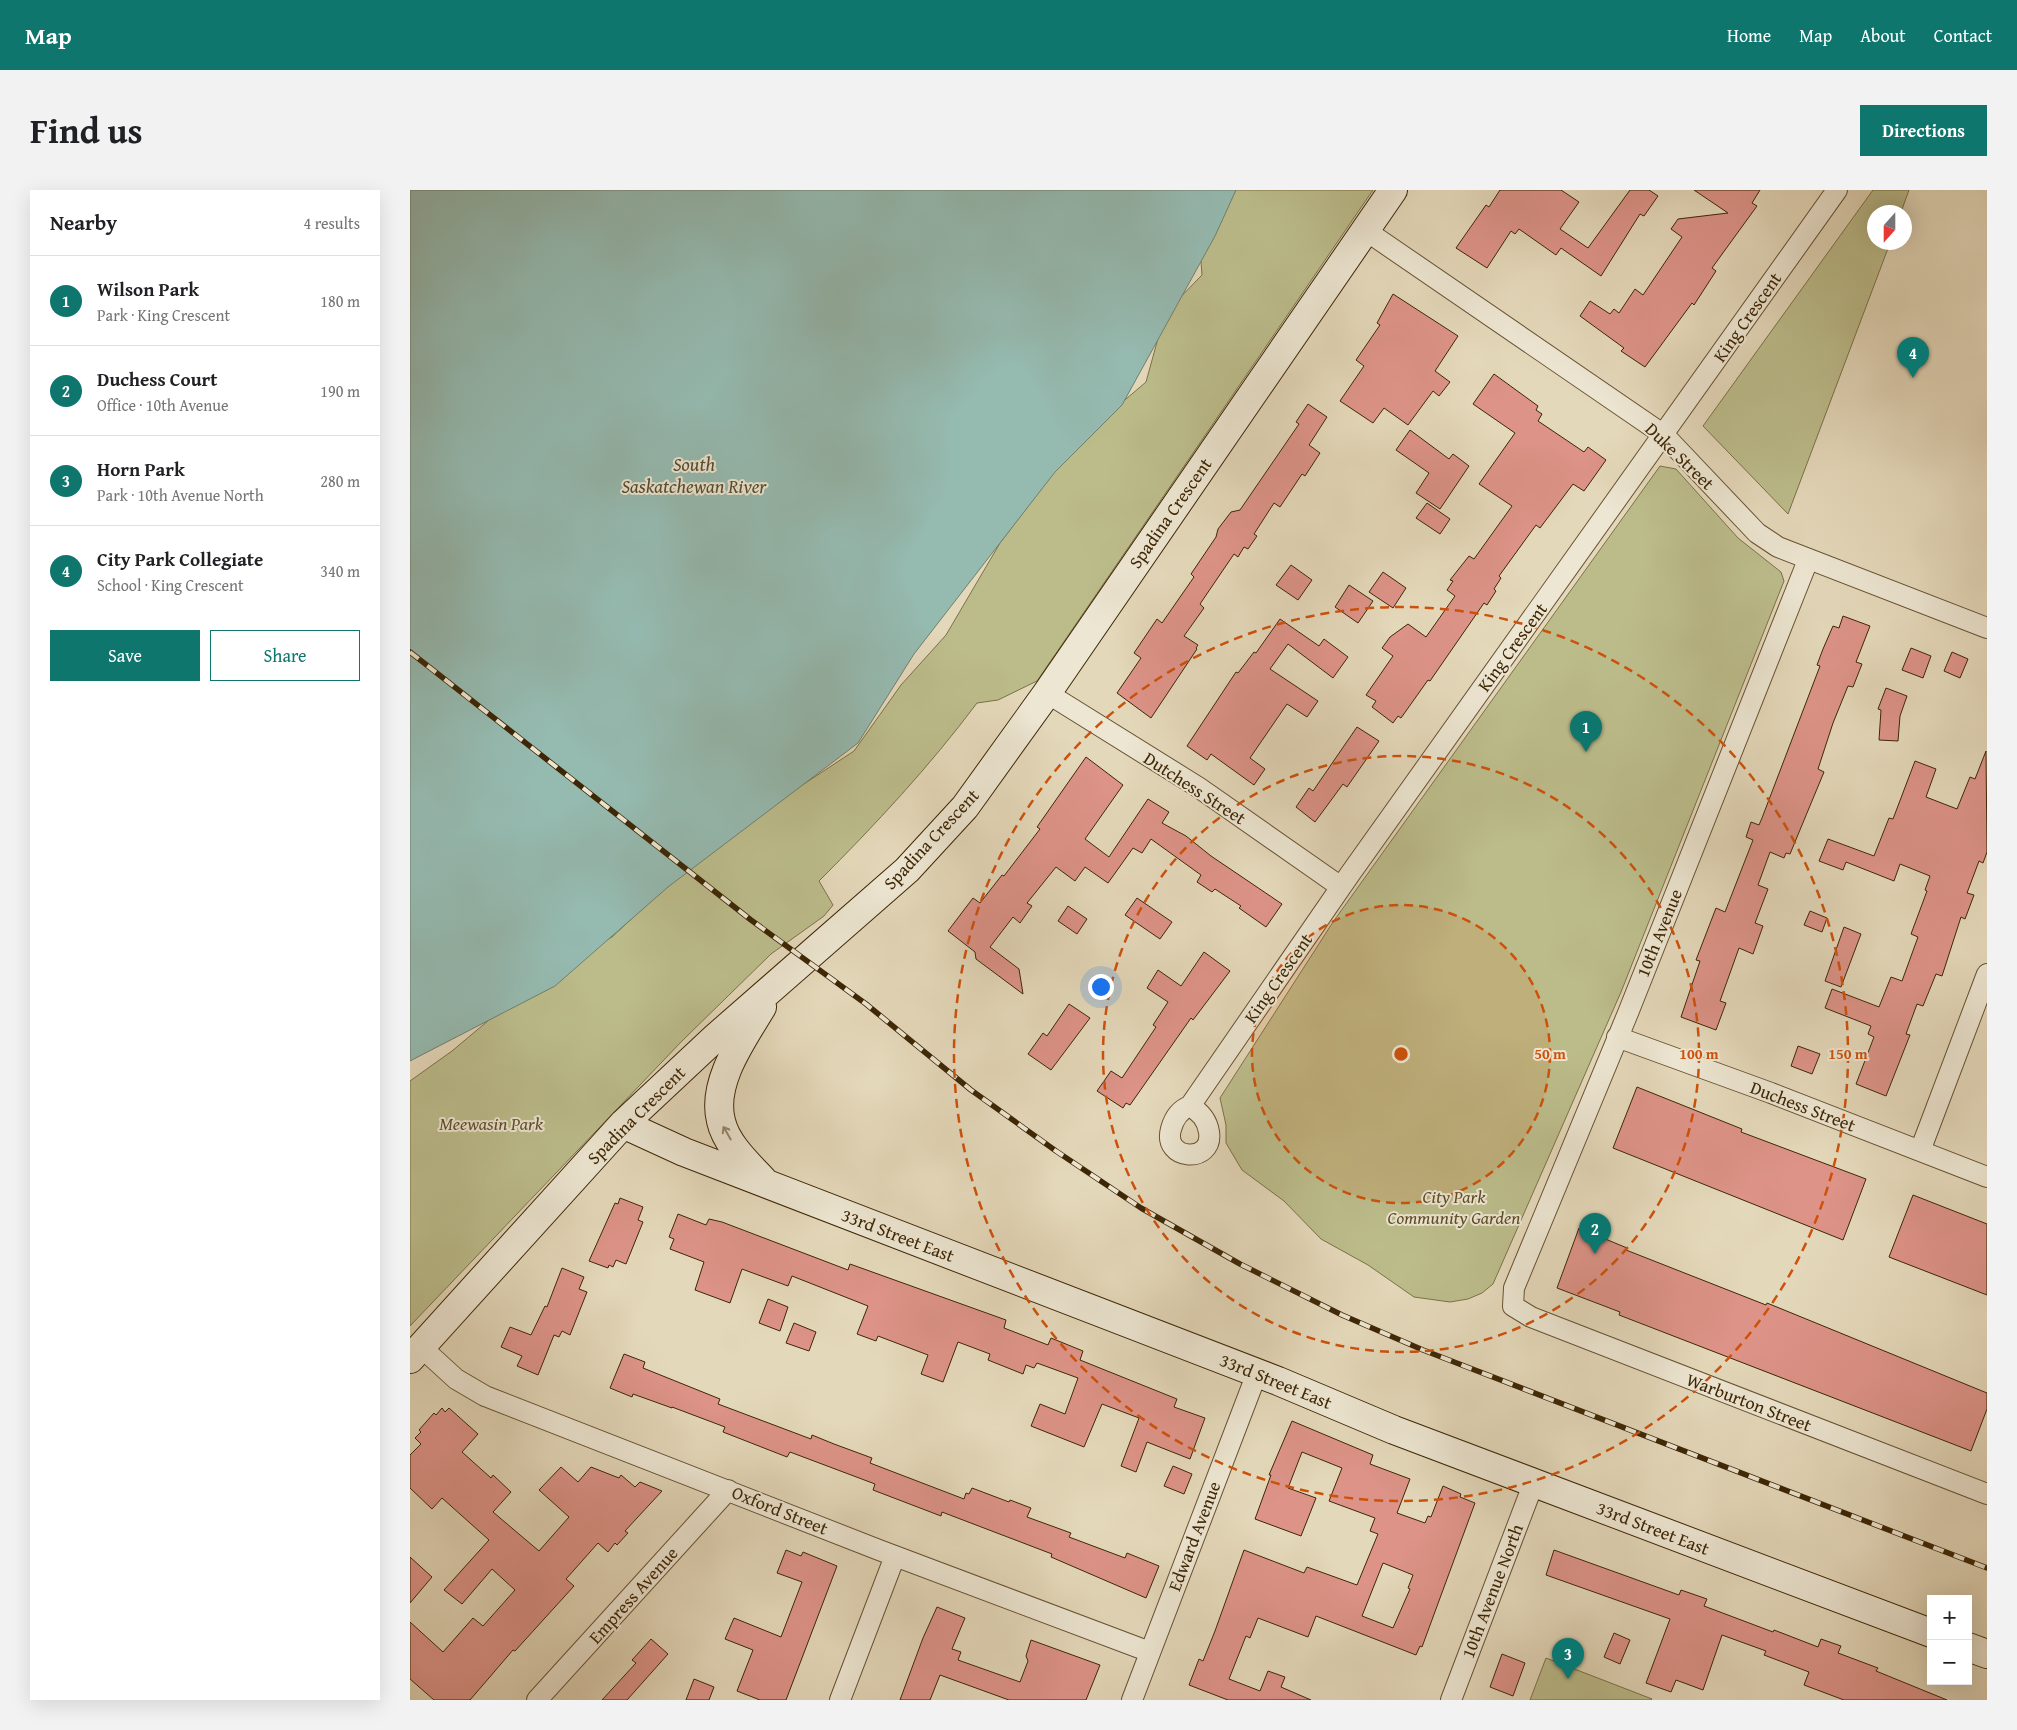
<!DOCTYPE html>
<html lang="en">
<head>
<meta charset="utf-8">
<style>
  :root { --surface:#fff; --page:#f2f2f2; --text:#202124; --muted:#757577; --line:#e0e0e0; --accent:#0f766e }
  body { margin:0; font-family:"Gentium Book Plus",serif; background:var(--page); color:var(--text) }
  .controls { position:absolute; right:15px; bottom:15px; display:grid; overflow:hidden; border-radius:0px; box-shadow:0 5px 20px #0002 }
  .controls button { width:45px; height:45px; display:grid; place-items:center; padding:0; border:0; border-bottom:1px solid var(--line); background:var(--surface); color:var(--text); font:25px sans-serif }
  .compass { position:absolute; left:1457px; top:15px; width:45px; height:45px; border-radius:50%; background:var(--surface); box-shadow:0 5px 20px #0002; rotate:201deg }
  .you { position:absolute; left:690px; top:796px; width:18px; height:18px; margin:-12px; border:4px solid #fff; border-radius:50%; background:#1a73e8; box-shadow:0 0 0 8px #1a73e833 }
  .badge { display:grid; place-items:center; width:32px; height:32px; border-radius:50%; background:var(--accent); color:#fff; font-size:16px; font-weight:700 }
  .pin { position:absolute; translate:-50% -41px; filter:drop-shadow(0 1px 2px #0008) }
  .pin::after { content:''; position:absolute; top:26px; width:18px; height:15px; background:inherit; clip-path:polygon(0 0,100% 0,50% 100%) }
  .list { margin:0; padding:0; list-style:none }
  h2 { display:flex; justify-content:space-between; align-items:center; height:65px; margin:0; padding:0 20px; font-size:21px }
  h2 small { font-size:16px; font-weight:400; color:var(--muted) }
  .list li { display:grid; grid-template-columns:32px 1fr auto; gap:15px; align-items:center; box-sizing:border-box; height:90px; padding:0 20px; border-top:1px solid var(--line) }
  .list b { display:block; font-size:19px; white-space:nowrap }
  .list p { margin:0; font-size:16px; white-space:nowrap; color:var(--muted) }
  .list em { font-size:16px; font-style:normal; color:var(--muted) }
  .actions { display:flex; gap:10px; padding:15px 20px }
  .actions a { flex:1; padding:11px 0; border:1px solid var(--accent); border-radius:0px; text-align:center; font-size:18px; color:var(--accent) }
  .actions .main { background:var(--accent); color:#fff }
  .map { position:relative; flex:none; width:1577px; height:1510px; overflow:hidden; border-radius:0px }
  header { display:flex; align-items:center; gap:30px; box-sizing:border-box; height:70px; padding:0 25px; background:var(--accent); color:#fff }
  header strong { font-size:24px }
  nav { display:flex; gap:28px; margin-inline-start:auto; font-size:18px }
  .intro { display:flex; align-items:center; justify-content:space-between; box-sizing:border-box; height:120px; padding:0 30px }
  h1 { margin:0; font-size:35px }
  .button { padding:12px 22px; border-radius:0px; background:var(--accent); color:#fff; font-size:18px; font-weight:700 }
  main { display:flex; gap:30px; padding:0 30px }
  aside { flex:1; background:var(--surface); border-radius:0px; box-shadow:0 5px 20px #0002 }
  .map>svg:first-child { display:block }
</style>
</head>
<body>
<header>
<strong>Map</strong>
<nav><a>Home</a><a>Map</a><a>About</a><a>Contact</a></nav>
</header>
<div class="intro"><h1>Find us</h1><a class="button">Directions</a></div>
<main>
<aside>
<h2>Nearby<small>4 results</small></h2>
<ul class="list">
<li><span class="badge">1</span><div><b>Wilson Park</b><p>Park · King Crescent</p></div><em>180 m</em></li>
<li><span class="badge">2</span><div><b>Duchess Court</b><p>Office · 10th Avenue</p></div><em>190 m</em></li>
<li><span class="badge">3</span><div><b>Horn Park</b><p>Park · 10th Avenue North</p></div><em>280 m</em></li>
<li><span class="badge">4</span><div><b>City Park Collegiate</b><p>School · King Crescent</p></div><em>340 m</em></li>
</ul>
<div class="actions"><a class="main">Save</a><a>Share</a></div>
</aside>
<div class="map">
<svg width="1577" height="1510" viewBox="0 0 1577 1510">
  <rect width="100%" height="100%" fill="#e4d8ba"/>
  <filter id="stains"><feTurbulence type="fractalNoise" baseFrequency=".004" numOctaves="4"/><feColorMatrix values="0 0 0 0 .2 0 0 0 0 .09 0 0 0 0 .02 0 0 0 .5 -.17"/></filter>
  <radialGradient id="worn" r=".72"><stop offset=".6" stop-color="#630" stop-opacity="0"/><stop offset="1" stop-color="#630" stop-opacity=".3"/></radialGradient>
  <path fill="#bcbc8b" stroke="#7c7148" d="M 813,0 L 963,0 L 627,491 L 588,510 L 567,513 C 519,577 466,634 409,691 L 423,715 L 414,726 L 361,764 L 272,851 L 0,1136 L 0,891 L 42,861 L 123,793 L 202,747 L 258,695 L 365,613 L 444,561 L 491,495 L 536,445 L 590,353 L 669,249 L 736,192 L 755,123 L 792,85 L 789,44 Z
    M 1463,0 L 1499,0 L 1491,22 L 1464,22 L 1464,52 L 1480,53 L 1378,324 L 1293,236 Z
    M 1250,276 L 1266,279 L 1328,348 L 1371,382 L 1374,391 L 1211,802 L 1083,1094 L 1072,1103 L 1058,1109 L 1040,1112 L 1004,1107 L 958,1075 L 911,1049 L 874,1011 L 832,980 L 816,953 L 816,935 L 810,908 L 923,732 Z
    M 1136,1468 L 1242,1509 L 1241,1510 L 1120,1510 Z"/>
  <path fill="#95bab0" stroke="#727f6c" d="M 0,0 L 826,0 L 805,46 L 712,215 L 645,282 L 504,464 L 448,553 L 258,697 L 145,796 L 0,871 Z"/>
  <path fill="#dd9388" stroke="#3d2605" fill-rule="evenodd" d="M 1090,0 L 1151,0 L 1169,12 L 1150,39 L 1178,58 L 1220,0 L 1239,0 L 1248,6 L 1234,26 L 1230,24 L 1191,86 L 1151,58 L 1146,65 L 1109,39 L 1105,44 L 1101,41 L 1077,78 L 1046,58 L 1076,15 L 1079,17 Z
    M 1284,0 L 1350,0 L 1342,13 L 1347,16 L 1302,78 L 1306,81 L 1284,115 L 1282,113 L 1235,177 L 1211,161 L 1214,158 L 1170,126 L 1180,111 L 1200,124 L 1204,119 L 1209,123 L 1225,99 L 1233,105 L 1272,47 L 1261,39 L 1268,29 L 1318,23 Z
    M 983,104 L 1048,146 L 1025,181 L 1040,192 L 1029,206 L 1023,201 L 998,235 L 974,218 L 963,233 L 930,211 L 954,176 L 946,170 L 970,135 L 967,133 Z
    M 1084,184 L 1128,216 L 1126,220 L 1132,224 L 1128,231 L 1174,262 L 1178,257 L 1196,270 L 1174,301 L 1163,294 L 1130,338 L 1126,335 L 1089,386 L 1091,388 L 1084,399 L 1086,401 L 1077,415 L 1074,413 L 1020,491 L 1018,490 L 991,528 L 988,526 L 983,533 L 962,517 L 966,511 L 956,505 L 983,466 L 972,458 L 980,447 L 998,434 L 1016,447 L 1045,406 L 1037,400 L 1043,391 L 1040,390 L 1059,366 L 1064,369 L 1102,316 L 1069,294 L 1105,243 L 1063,214 Z
    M 898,214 L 917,227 L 899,255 L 910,263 L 895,286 L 892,284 L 870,317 L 864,313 L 844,344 L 847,346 L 838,359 L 834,357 L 828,367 L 824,364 L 790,414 L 794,418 L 774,446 L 788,455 L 786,458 L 787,459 L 741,528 L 707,503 L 731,468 L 724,463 L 747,429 L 752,433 L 784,387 L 781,384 L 806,347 L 808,339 L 821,322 L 830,320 L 889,234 L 886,232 Z
    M 1000,240 L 1039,269 L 1043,264 L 1059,276 L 1030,319 L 1006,303 L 1019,283 L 986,260 Z
    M 1017,313 L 1040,329 L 1030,344 L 1006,328 Z
    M 881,375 L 902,390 L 888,410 L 866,395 Z
    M 973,382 L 996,398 L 983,418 L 959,402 Z
    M 939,395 L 963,411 L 948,433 L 925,417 Z
    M 1433,426 L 1460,436 L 1446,472 L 1452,474 L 1443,497 L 1438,496 L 1423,533 L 1408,579 L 1414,582 L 1380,664 L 1376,663 L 1374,668 L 1360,662 L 1348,695 L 1358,699 L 1345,733 L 1353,736 L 1343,764 L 1329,758 L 1310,811 L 1316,813 L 1306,840 L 1271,827 L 1290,771 L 1286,770 L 1306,718 L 1315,722 L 1343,650 L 1336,647 L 1341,632 L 1349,635 L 1352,628 L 1410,476 L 1407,475 L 1413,459 L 1423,436 L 1429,438 Z
    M 870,429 L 909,456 L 914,449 L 938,467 L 923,488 L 878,454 L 860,479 L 908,511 L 897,527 L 877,514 L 840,568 L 855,579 L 844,595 L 801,564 L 797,570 L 777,556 L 826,482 L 828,483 L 844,462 L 846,463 Z
    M 1501,458 L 1521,466 L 1513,488 L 1492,480 Z
    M 1542,462 L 1558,469 L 1550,488 L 1534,481 Z
    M 1476,498 L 1497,506 L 1490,526 L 1488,551 L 1469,550 L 1471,520 L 1468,519 Z
    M 947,537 L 969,551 L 937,597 L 933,594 L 905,632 L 886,617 L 899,598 L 903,601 Z
    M 1576,561 L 1577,662 L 1573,673 L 1569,671 L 1557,703 L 1564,705 L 1555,729 L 1551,727 L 1532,786 L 1526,784 L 1513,816 L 1507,814 L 1496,844 L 1500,845 L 1476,906 L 1446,894 L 1464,847 L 1458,844 L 1461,836 L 1415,818 L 1422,799 L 1469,817 L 1481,787 L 1492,791 L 1508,747 L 1501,744 L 1517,701 L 1515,700 L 1520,686 L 1490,674 L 1484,691 L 1436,672 L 1433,680 L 1409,671 L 1418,649 L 1464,666 L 1479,628 L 1483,629 L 1505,571 L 1526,579 L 1516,607 L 1547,619 L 1560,587 L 1565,589 Z
    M 676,567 L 713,595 L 675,649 L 699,667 L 738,609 L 759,622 L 752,633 L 776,646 L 801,666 L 872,714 L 856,737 L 829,718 L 831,716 L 805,699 L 802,702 L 787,692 L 791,685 L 741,649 L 732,663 L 723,658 L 698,693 L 675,677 L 665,691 L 646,677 L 617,713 L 622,716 L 610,733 L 603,727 L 580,757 L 609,779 L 613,804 L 566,769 L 565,762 L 538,741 L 563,708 L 570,713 L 592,685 L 594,686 L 630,639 L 627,637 Z
    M 727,708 L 762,732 L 750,749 L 715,725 Z
    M 658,716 L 677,729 L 667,744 L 648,731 Z
    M 1400,721 L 1417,728 L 1412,742 L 1394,735 Z
    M 1434,737 L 1451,744 L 1431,797 L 1415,791 Z
    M 794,762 L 820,781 L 783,830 L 781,828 L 720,915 L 716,913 L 713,918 L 687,901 L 701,881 L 712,888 L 746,837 L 743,835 L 758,812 L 737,798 L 748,780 L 771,796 Z
    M 659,814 L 680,828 L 641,880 L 618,864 L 633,843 L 637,846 Z
    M 1388,856 L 1410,864 L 1402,884 L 1381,876 Z
    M 1227,897 L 1332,939 L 1331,942 L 1456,989 L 1433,1050 L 1203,958 Z
    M 1503,1005 L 1577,1034 L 1577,1105 L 1479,1067 Z
    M 210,1008 L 233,1017 L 228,1030 L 233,1032 L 216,1074 L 206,1070 L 203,1077 L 199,1075 L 198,1078 L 179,1071 L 205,1013 L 208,1014 Z
    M 268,1024 L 296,1035 L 299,1029 L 312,1032 L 438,1080 L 440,1074 L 596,1130 L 594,1138 L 638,1155 L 641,1148 L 673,1161 L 670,1170 L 767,1209 L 764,1217 L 795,1228 L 780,1269 L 737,1252 L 726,1282 L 711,1276 L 729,1228 L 692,1214 L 674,1257 L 621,1236 L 630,1214 L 655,1224 L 668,1188 L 627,1173 L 624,1178 L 616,1175 L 613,1184 L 578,1170 L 580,1164 L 548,1152 L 533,1192 L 511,1184 L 518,1165 L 468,1146 L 466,1151 L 447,1144 L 458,1116 L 382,1086 L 378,1096 L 332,1079 L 320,1113 L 285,1100 L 294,1072 L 260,1059 L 264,1049 L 259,1047 Z
    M 1169,1038 L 1217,1058 L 1216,1060 L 1356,1115 L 1357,1113 L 1577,1203 L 1577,1219 L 1561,1261 L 1209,1125 L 1210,1122 L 1147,1098 Z
    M 152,1078 L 174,1087 L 169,1099 L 177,1102 L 160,1145 L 152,1141 L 149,1147 L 144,1145 L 128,1185 L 107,1176 L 112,1166 L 91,1157 L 100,1137 L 121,1145 L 135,1116 L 137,1117 Z
    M 358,1109 L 378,1117 L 370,1141 L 349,1133 Z
    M 384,1133 L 406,1142 L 399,1161 L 376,1153 Z
    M 214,1164 L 235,1172 L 233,1178 L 310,1209 L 308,1214 L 401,1249 L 402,1245 L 424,1254 L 462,1268 L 460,1273 L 554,1309 L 556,1303 L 559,1304 L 562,1298 L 599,1312 L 600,1310 L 621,1318 L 617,1327 L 661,1343 L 659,1347 L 715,1368 L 717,1363 L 749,1376 L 736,1408 L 641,1367 L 642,1364 L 532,1322 L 531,1326 L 463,1300 L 465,1294 L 380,1262 L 377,1267 L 313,1242 L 315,1237 L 262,1217 L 262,1218 L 223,1204 L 222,1207 L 200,1198 Z
    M 32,1218 L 35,1222 L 39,1218 L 68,1244 L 52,1262 L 81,1288 L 83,1285 L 101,1302 L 83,1322 L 129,1361 L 159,1327 L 129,1300 L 151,1277 L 168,1292 L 181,1277 L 209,1288 L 211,1285 L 225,1297 L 230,1292 L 252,1301 L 215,1341 L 218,1343 L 207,1355 L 205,1353 L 198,1362 L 188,1353 L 156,1389 L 164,1396 L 105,1461 L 103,1460 L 60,1510 L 24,1510 L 0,1489 L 0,1432 L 33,1462 L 63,1428 L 73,1436 L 105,1400 L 82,1379 L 52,1414 L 34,1400 L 79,1350 L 32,1308 L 22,1319 L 0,1298 L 0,1265 L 11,1254 L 5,1248 L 11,1242 L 9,1240 L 24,1223 L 26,1225 Z
    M 882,1231 L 963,1265 L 960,1274 L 1000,1289 L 987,1323 L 1015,1333 L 1018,1326 L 1021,1327 L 1033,1296 L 1051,1304 L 1050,1307 L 1065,1313 L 1012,1457 L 1010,1456 L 1006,1465 L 906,1426 L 898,1447 L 848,1428 L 840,1448 L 836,1446 L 819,1489 L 850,1501 L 858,1481 L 875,1487 L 871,1497 L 901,1510 L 818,1510 L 779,1495 L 789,1469 L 793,1471 L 805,1441 L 834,1360 L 894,1383 L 897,1377 L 947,1395 L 968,1344 L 960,1341 L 965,1328 L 919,1311 L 932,1278 L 892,1262 L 878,1298 L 906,1308 L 891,1346 L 845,1329 L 861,1285 L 859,1285 ZM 973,1373 L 1003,1385 L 998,1398 L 1000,1399 L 983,1438 L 952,1426 Z
    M 763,1276 L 782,1284 L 774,1304 L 754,1296 Z
    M 376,1360 L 391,1366 L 393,1362 L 427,1376 L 376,1510 L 350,1510 L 327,1501 L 343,1460 L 315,1449 L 324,1428 L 371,1447 L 392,1392 L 367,1383 Z
    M 1144,1360 L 1269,1405 L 1271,1400 L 1297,1409 L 1294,1416 L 1363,1442 L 1364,1440 L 1408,1457 L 1411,1449 L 1431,1456 L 1428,1463 L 1468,1478 L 1466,1481 L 1537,1510 L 1434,1510 L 1394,1495 L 1399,1482 L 1354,1465 L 1356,1461 L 1312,1445 L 1293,1500 L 1266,1490 L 1261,1502 L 1236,1493 L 1260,1429 L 1136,1385 Z
    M 0,1367 L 22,1387 L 0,1413 Z
    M 527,1417 L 555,1428 L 542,1459 L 551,1462 L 548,1470 L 610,1492 L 618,1471 L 616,1466 L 621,1450 L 690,1475 L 676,1510 L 599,1510 L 530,1485 L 520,1510 L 490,1510 L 513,1448 Z
    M 1204,1443 L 1220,1450 L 1210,1474 L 1194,1467 Z
    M 241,1449 L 258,1464 L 217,1510 L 192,1510 L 226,1473 L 222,1470 Z
    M 1092,1464 L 1115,1473 L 1103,1506 L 1080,1497 Z
    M 284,1489 L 304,1497 L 299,1510 L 276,1510 Z"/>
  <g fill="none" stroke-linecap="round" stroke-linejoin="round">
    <defs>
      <path id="street" d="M 955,40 L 1254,245 L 1347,343 L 1368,357 L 1577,438
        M 1398,370 L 1218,823 L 1104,1098 L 1103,1116 L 1121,1127 L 1577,1304
        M 637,503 L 788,597 L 931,697
        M 1207,847 L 1361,903 L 1577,987
        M 780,916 C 790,922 797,929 799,942 C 804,974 752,971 761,939 C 764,928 769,920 780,916 L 940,684 L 1427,0
        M 1510,961 L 1577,784
        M 11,1157 L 46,1189 L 75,1206 L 469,1360 L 740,1462
        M 127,1510 L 318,1300
        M 430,1510 L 485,1366
        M 722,1510 L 847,1183
        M 1041,1510 L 1124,1292"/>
      <path id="secondary" d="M 352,817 C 333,849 301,892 311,931 C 316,954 338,974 353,990
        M 213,934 L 274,962 L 868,1191 L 984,1240 L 1521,1443
        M 0,1169 L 213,934 L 306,847 L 497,680 L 555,617 L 637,503 L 983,0
        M 1558,1457 L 1577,1464"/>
    </defs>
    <use href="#street" stroke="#675232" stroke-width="22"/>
    <use href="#secondary" stroke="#3d2605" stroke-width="30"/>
    <use href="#street" stroke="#ede6d2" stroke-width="20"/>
    <use href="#secondary" stroke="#ede6d2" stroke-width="28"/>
    <defs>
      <path id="rail" d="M 0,462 L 341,730 L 456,814 L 561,900 L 646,961 L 731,1018 L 830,1074 L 932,1125 L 1013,1160 L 1577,1378"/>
    </defs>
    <use href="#rail" stroke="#3d2605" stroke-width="5.5"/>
    <use href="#rail" stroke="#ede6d2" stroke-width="4" stroke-dasharray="11" stroke-linecap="butt"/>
  </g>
  <defs><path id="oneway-shaft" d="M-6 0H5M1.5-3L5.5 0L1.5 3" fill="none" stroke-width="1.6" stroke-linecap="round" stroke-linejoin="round" transform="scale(1.25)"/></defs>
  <use stroke="#95866c" href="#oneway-shaft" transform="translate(317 943) rotate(-120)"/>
  <circle cx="991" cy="864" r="149" fill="#ce510b" fill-opacity=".12"/>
  <g fill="none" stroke="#ce510b" stroke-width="2.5" stroke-dasharray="9 6">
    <circle cx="991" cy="864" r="149"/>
    <circle cx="991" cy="864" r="298"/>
    <circle cx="991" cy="864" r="447"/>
  </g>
  <g text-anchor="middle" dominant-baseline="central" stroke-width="4" stroke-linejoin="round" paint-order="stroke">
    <g font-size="18" fill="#3d2605" stroke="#ede6d2">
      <text transform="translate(1337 127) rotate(-55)">King Crescent</text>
      <text transform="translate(1270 266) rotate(44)">Duke Street</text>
      <text transform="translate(760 323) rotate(-55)">Spadina Crescent</text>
      <text transform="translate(1102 457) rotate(-54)">King Crescent</text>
      <text transform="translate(785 598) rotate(33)">Dutchess Street</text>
      <text transform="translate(521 649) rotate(-47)">Spadina Crescent</text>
      <text transform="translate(1249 743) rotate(-68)">10th Avenue</text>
      <text transform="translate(868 788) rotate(-55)">King Crescent</text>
      <text transform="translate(1393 916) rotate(21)">Duchess Street</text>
      <text transform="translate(226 925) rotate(-45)">Spadina Crescent</text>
      <text transform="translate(488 1045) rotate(21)">33rd Street East</text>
      <text transform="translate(866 1191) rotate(22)">33rd Street East</text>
      <text transform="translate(1339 1212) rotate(21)">Warburton Street</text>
      <text transform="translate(370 1320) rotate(22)">Oxford Street</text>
      <text transform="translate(1243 1338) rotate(21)">33rd Street East</text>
      <text transform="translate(784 1346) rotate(-69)">Edward Avenue</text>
      <text transform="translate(1082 1401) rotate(-69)">10th Avenue North</text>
      <text transform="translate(223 1405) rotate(-48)">Empress Avenue</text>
    </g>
    <g font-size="18" font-style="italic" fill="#5d4c26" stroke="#ede6d2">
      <text x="81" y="933">Meewasin Park</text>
      <text x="1044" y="1006">City Park<tspan x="1044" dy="21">Community Garden</tspan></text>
    </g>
    <g font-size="19" font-style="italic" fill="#534b30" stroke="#ede6d2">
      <text x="284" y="274">South<tspan x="284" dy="22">Saskatchewan River</tspan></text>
    </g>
  </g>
  <circle cx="991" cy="864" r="8" fill="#ce510b" stroke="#ede6d2" stroke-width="2.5"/>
  <g font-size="15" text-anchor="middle" font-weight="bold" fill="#ce510b" stroke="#ede6d2" stroke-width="4" stroke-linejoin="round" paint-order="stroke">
    <text x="1140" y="869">50 m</text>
    <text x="1289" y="869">100 m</text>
    <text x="1438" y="869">150 m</text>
  </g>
  <rect width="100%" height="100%" filter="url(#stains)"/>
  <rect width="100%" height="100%" fill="url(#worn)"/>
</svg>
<div class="controls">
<button>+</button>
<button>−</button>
</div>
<svg class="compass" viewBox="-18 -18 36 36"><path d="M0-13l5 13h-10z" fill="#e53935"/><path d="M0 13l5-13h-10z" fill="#757577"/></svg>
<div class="you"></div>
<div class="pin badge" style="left:1176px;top:562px">1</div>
<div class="pin badge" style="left:1185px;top:1064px">2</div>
<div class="pin badge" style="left:1158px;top:1489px">3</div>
<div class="pin badge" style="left:1503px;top:188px">4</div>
</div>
</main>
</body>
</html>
